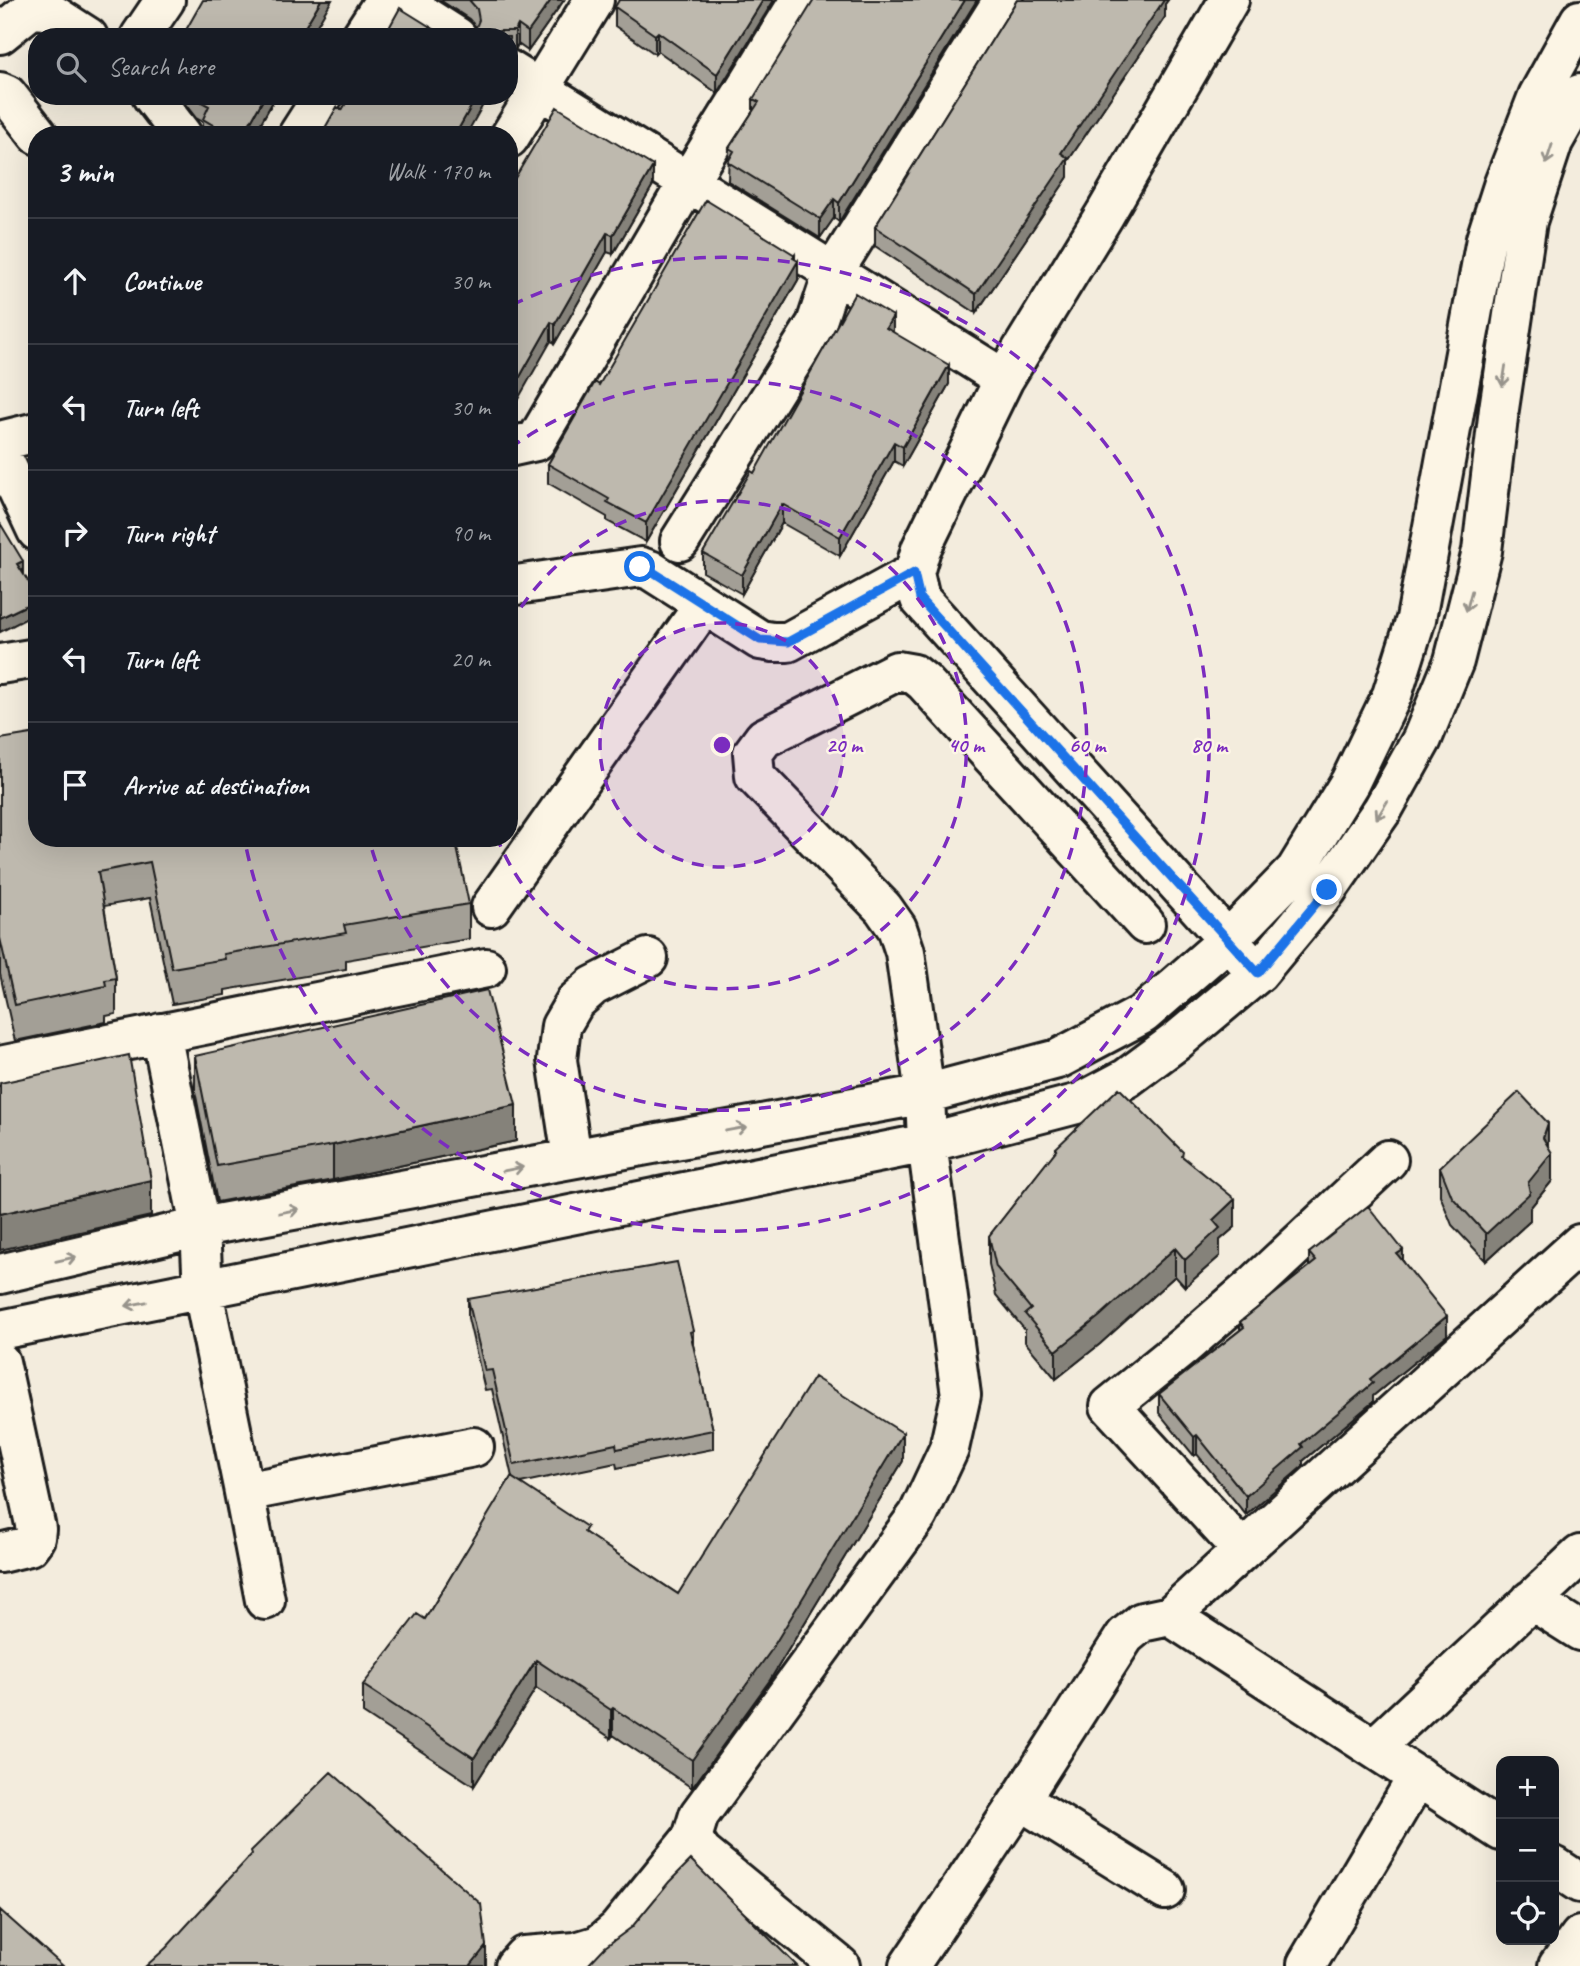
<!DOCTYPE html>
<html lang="en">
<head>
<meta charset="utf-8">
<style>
  :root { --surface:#171b24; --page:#242831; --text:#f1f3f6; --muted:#9ea1a6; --line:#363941 }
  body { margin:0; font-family:Caveat,sans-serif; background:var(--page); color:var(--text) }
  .controls { position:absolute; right:21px; bottom:21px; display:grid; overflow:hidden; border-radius:14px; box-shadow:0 7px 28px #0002 }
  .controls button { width:63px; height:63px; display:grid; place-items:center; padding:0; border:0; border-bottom:2px solid var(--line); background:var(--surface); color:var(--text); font:35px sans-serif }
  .stop { position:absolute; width:21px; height:21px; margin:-16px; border:5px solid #1a73e8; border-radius:50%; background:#fff }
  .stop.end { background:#1a73e8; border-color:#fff; box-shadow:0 2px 7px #0008 }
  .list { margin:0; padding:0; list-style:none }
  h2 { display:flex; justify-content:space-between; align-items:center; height:91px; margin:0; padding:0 28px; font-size:30px }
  h2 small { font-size:23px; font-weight:400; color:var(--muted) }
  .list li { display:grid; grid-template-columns:46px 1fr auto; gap:21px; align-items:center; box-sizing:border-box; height:126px; padding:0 28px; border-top:2px solid var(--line) }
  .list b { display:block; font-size:26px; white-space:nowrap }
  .list em { font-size:23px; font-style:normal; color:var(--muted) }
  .icon { flex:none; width:38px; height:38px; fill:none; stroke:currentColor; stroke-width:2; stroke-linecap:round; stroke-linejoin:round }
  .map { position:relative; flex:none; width:1580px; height:1966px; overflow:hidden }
  .search { position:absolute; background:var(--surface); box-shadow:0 7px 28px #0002; left:28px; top:28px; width:490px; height:77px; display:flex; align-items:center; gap:18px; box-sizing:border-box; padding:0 24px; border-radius:28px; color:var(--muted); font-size:26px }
  .panel { position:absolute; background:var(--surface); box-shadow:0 7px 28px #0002; left:28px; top:126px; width:490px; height:721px; border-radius:28px }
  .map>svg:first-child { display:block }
</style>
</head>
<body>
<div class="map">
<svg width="1580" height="1966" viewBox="0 0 1580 1966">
  <rect width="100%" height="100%" fill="#f3ecdd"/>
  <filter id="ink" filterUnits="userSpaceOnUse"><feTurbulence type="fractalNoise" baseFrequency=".0143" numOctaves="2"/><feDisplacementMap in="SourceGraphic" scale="14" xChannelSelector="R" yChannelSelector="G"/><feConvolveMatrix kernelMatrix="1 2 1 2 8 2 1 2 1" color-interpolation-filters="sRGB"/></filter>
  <g filter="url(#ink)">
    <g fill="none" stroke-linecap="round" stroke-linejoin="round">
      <defs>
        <path id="minor" d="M 399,0 L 457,37
          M 1229,0 L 1105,214 L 1004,379 L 921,549 L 914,573 L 920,599 L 1245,959
          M 0,34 L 31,9 L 46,10 L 88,37
          M 140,37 L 165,0
          M 361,37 L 385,0
          M 509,70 L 1004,379
          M 0,92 L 7,95 L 38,135
          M 152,96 L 182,135
          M 298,135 L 323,96
          M 509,138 L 594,0
          M 0,441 L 37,432
          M 509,447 L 536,441 L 688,182 L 800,0
          M 0,452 L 37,531
          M 680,541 L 816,324 L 833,273 L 1003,0
          M 509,586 L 641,567 L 650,570 L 760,640 L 773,642 L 788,642 L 914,573
          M 0,664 L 37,658
          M 491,907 L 704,605
          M 161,1033 L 200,1227 L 203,1291 L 244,1492
          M 0,1066 L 486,968
          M 572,1158 L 557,1060 L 561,1026 L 575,1002 L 593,986 L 648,958
          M 0,1274 L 200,1227 L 925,1094 L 1058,1059 L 1143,1014 L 1227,941 L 1296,870 L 1350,782 L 1392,695 L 1416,619 L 1486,239 L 1503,186 L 1538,96 L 1580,20
          M 0,1330 L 927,1143 L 1080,1103 L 1127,1078 L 1178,1040 L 1258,973 L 1327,890 L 1383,809 L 1422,739 L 1454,661 L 1482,551 L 1499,409 L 1527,221 L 1553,142 L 1580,94
          M 0,1362 L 36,1529 L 35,1538 L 29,1546 L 0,1553
          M 1242,1550 L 1110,1406 L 1184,1346 L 1252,1287 L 1388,1160
          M 265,1600 L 244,1492 L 474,1447
          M 1531,1600 L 1580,1631
          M 1170,1616 L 1580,1244
          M 1374,1748 L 1580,1555
          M 1020,1800 L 1165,1890
          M 1554,1866 L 1580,1883
          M 1307,1964 L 1418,1776
          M 515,1966 L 524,1956 L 576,1952 L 599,1945 L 618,1929 L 692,1838
          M 840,1966 L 702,1853 L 692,1838 L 699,1815 L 918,1515 L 949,1449 L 961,1395 L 927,1143 L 925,1094 L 905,952 L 897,928 L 883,908 L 755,776 L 753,753 L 764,738 L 897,671 L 914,674 L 924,682 L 1145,924
          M 909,1966 L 1020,1800 L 1125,1636 L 1142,1622 L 1170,1616 L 1501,1831
          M 1558,1966 L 1580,1936"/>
      </defs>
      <use href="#minor" stroke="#1c1c1c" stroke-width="44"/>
      <use href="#minor" stroke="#fcf5e5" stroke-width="38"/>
    </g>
    <path fill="#a39f96" stroke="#1c1c1c" stroke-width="2" d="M 440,0 L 564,0 L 528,51 L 518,44 L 515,50 L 509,50 L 509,37 L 467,37 L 475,30 L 476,27 L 469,19 Z
      M 774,0 L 717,93 L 658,51 L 655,54 L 615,26 L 615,7 Z
      M 977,0 L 839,222 L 834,218 L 820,238 L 728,181 L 729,148 L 753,111 L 753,99 Z
      M 1017,0 L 1168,0 L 1165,4 L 1165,17 L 1068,161 L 1068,177 L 976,313 L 875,246 L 875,227 Z
      M 179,96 L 276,96 L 254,135 L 203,135 L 203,122 L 196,118 Z
      M 653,185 L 613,254 L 607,252 L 555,343 L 551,341 L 509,188 Z
      M 798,280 L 646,542 L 607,521 L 607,517 L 548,483 L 548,464 L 599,385 Z
      M 893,332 L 949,384 L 903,466 L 894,461 L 840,556 L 782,523 L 742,594 L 703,572 L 703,553 L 754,473 Z
      M 0,739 L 469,904 L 469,939 L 346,960 L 346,969 L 225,990 L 225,995 L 172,1004 L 150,898 L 104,906 L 116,978 L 116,1014 L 106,1016 L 106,1022 L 15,1041 L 0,974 Z
      M 195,1056 L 516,1141 L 333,1180 L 217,1202 L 195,1091 Z
      M 1056,1148 L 1183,1157 L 1235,1227 L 1220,1240 L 1220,1256 L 1185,1287 L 1175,1276 L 1100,1344 L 1056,1379 L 1025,1342 L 1025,1330 L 996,1295 L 989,1264 L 989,1236 L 1056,1151 Z
      M 1440,1167 L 1552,1181 L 1530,1208 L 1530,1221 L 1486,1261 L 1452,1225 L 1440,1195 Z
      M 1309,1253 L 1403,1261 L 1447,1335 L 1373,1396 L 1373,1402 L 1303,1461 L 1303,1466 L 1246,1515 L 1197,1454 L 1194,1456 L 1159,1413 L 1159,1394 L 1240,1330 L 1240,1322 L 1309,1267 Z
      M 468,1299 L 693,1331 L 693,1345 L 713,1430 L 713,1449 L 617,1468 L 616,1463 L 520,1483 L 587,1534 L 678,1594 L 903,1461 L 770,1680 L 692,1788 L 613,1735 L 611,1738 L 536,1688 L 474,1786 L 363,1713 L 363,1685 L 425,1619 L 512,1477 L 492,1389 L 485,1390 L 468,1318 Z"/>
    <path fill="#85827a" stroke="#1c1c1c" stroke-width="2" d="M 321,0 L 332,0 L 310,37 L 299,37 Z
      M 551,0 L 564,0 L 528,51 L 528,32 Z
      M 763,0 L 774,0 L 717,93 L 717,74 Z
      M 965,0 L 977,0 L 839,222 L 839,203 Z
      M 1158,0 L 1168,0 L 1165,4 L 1165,17 L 1068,161 L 1068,177 L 976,313 L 976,294 L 1061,153 Z
      M 518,25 L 518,44 L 515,50 L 515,31 Z
      M 658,32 L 658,51 L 655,54 L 655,35 Z
      M 265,96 L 276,96 L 254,135 L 243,135 Z
      M 477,96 L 488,96 L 466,135 L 455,135 Z
      M 653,166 L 653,185 L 613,254 L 613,235 Z
      M 834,199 L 834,218 L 820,238 L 820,219 Z
      M 607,233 L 607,252 L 555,343 L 555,324 Z
      M 795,255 L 795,266 L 798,261 L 798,280 L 646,542 L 646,523 Z
      M 893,316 L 893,335 L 886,328 Z
      M 551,322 L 551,341 L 509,415 L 509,396 Z
      M 949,365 L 949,384 L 903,466 L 903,447 Z
      M 894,442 L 894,461 L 840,556 L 840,537 Z
      M 782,504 L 782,523 L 742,594 L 742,575 Z
      M 23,561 L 23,575 L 17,564 Z
      M 37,600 L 37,613 L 0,632 L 0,618 Z
      M 516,1105 L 516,1141 L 333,1180 L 333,1145 Z
      M 1548,1123 L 1548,1151 L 1552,1153 L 1552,1181 L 1530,1208 L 1530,1221 L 1486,1261 L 1486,1234 L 1528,1183 Z
      M 151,1180 L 151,1216 L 0,1250 L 0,1214 Z
      M 1235,1199 L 1235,1227 L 1220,1240 L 1220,1256 L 1185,1287 L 1185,1260 L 1213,1220 Z
      M 1175,1248 L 1175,1276 L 1100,1344 L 1056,1379 L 1056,1351 Z
      M 1403,1250 L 1403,1269 L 1397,1254 Z
      M 1447,1316 L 1447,1335 L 1373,1396 L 1373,1402 L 1303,1461 L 1303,1466 L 1246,1515 L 1246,1496 L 1370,1379 Z
      M 903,1433 L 903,1461 L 770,1680 L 692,1788 L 692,1760 Z
      M 1197,1435 L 1197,1454 L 1194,1456 L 1194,1437 Z
      M 536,1660 L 536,1688 L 474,1786 L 474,1758 Z
      M 613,1708 L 613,1735 L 611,1738 L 611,1710 Z
      M 486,1946 L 486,1966 L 470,1966 Z"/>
    <path fill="#beb9ae" stroke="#1c1c1c" stroke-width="2" d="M 203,0 L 321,0 L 299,37 L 182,37 Z
      M 469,0 L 551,0 L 528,32 L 518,25 L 515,31 L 499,31 L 493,37 L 467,37 L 475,30 L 479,20 L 477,9 Z
      M 619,0 L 763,0 L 717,74 L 658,32 L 655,35 L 615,7 Z
      M 814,0 L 965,0 L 839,203 L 834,199 L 820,219 L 728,162 L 734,151 L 729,148 L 759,102 L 753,99 Z
      M 1017,0 L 1164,0 L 1061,153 L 1068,158 L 976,294 L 875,227 Z
      M 400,8 L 445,36 L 446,37 L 384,37 Z
      M 194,96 L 265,96 L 243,135 L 230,135 L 203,119 L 209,106 L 196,99 Z
      M 350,96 L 477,96 L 455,135 L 321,135 L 337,107 L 342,110 Z
      M 557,107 L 653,166 L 613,235 L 607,233 L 555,324 L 551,322 L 509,396 L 509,188 Z
      M 706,200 L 795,255 L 793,258 L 798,261 L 646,523 L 607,502 L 609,499 L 548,464 L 595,382 L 599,385 Z
      M 855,293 L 893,316 L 886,328 L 949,365 L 903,447 L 894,442 L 840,537 L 782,504 L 742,575 L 703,553 L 751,471 L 754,473 Z
      M 0,523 L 23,561 L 17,564 L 37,595 L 37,600 L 0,618 Z
      M 37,733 L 37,838 L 455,838 L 469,904 L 344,925 L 346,933 L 224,954 L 225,959 L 172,968 L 150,862 L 98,872 L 116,978 L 105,980 L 106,986 L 15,1005 L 0,938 L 0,739 Z
      M 487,990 L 516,1105 L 333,1145 L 217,1166 L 195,1056 Z
      M 129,1055 L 151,1180 L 0,1214 L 0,1083 Z
      M 1119,1088 L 1183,1152 L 1182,1156 L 1235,1199 L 1213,1220 L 1220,1228 L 1185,1260 L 1175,1248 L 1100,1316 L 1056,1351 L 1025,1314 L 1031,1309 L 996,1267 L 989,1236 L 1057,1149 L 1056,1148 Z
      M 1519,1092 L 1548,1123 L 1543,1138 L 1552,1153 L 1528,1183 L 1530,1193 L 1486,1234 L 1452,1197 L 1440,1167 Z
      M 1368,1206 L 1403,1250 L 1397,1254 L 1447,1316 L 1370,1379 L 1373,1383 L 1301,1444 L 1303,1447 L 1246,1496 L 1197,1435 L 1194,1437 L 1159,1394 L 1244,1327 L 1240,1322 L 1316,1261 L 1309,1253 Z
      M 677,1262 L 693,1331 L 690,1332 L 713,1430 L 617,1449 L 616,1444 L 514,1465 L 492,1370 L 485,1371 L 468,1299 Z
      M 814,1377 L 903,1433 L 770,1652 L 692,1760 L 613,1708 L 611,1710 L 536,1660 L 474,1758 L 363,1685 L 417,1614 L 425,1619 L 511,1477 L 587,1527 L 584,1532 L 678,1594 Z
      M 331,1772 L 481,1904 L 486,1946 L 470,1966 L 146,1966 L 166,1948 L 252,1854 L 251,1851 Z
      M 691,1860 L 797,1966 L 587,1966 L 605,1947 L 632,1927 L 669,1882 Z
      M 0,1910 L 63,1966 L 0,1966 Z"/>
    <defs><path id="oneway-shaft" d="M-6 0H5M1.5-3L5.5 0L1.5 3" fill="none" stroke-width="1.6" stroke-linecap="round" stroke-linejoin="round" transform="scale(1.75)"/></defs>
    <g stroke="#97938b">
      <use href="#oneway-shaft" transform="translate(1549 154) rotate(108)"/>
      <use href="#oneway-shaft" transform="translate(1504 376) rotate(99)"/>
      <use href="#oneway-shaft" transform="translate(1469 601) rotate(105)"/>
      <use href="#oneway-shaft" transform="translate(1382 810) rotate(122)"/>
      <use href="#oneway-shaft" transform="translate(736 1129) rotate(-10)"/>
      <use href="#oneway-shaft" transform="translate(513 1169) rotate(-11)"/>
      <use href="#oneway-shaft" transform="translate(289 1211) rotate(-11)"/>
      <use href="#oneway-shaft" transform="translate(66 1259) rotate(-13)"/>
      <use href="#oneway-shaft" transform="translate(136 1304) rotate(169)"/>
    </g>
  </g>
  <g fill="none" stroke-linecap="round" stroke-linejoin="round" filter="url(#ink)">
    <path stroke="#1a73e8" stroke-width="9" d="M 640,567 L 650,570 L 760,640 L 788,642 L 914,573 L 920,599 L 1258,973 L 1327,890"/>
  </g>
  <circle cx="722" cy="745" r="122" fill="#7b2cbf" fill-opacity=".12"/>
  <g fill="none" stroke="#7b2cbf" stroke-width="3.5" stroke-dasharray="12 9">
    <circle cx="722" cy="745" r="122"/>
    <path d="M510 625A244 244 0 1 1 497 838"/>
    <path d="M510 448A365 365 0 1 1 369 839"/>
    <path d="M512 305A487 487 0 1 1 245 842"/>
  </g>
  <circle cx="722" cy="745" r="10" fill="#7b2cbf" stroke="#fcf5e5" stroke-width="3.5"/>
  <g font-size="21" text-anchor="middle" font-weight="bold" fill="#7b2cbf" stroke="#fcf5e5" stroke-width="5" stroke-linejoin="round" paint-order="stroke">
    <text x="844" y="752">20 m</text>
    <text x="966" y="752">40 m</text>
    <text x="1087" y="752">60 m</text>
    <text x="1209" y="752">80 m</text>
  </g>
</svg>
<div class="controls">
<button>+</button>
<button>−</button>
<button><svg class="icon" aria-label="locate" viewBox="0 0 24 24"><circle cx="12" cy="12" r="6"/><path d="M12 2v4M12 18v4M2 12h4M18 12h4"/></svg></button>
</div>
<div class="stop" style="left:640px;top:567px"></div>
<div class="stop end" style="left:1327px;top:890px"></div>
<div class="search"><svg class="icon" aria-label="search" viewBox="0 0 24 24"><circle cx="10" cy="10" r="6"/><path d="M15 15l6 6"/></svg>Search here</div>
<section class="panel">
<h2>3 min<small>Walk · 170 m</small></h2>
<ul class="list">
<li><svg class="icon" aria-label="ahead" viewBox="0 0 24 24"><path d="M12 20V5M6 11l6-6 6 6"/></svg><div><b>Continue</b></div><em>30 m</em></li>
<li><svg class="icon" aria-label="left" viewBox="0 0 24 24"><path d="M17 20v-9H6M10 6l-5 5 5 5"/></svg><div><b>Turn left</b></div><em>30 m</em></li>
<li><svg class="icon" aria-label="right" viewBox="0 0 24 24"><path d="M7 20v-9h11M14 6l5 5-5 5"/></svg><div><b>Turn right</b></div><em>90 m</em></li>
<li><svg class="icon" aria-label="left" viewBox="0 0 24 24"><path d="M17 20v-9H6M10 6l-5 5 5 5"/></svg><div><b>Turn left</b></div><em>20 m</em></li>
<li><svg class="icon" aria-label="arrive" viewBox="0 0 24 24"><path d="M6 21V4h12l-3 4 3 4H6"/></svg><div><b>Arrive at destination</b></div></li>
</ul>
</section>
</div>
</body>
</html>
